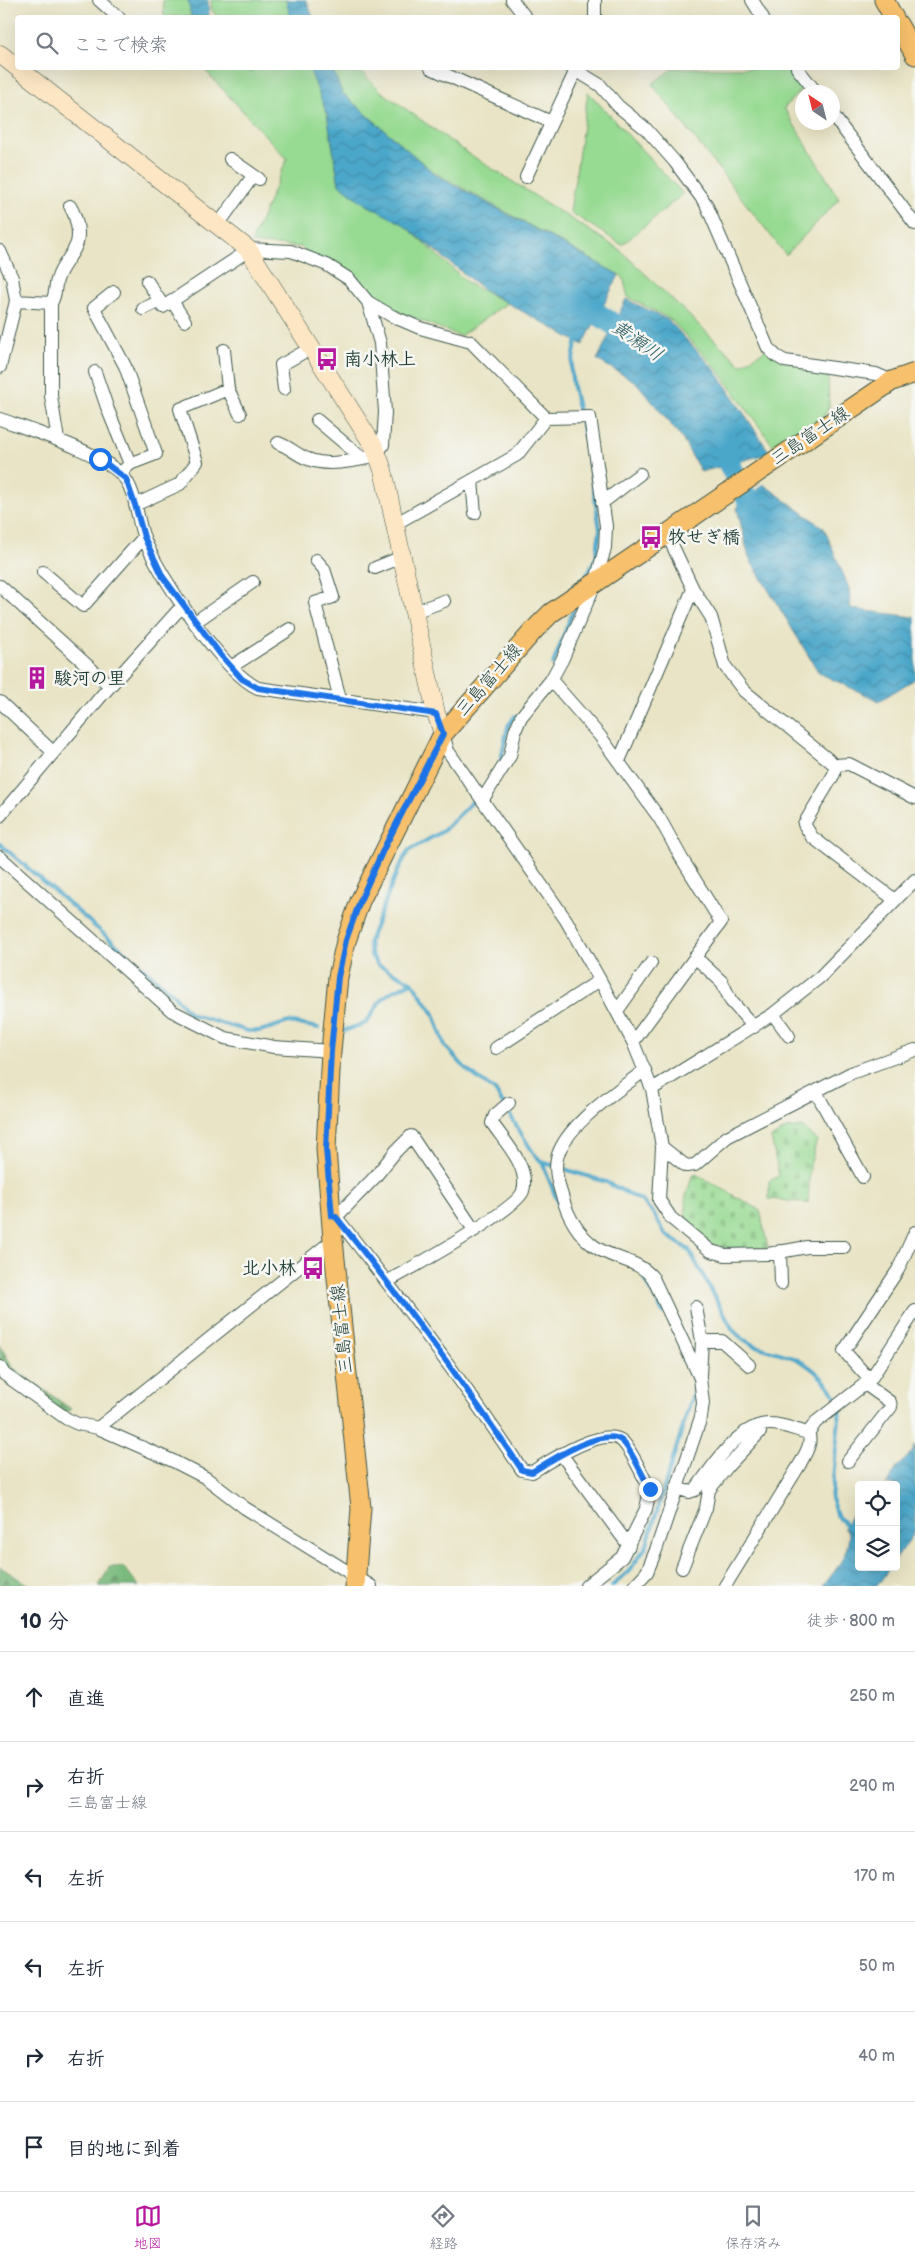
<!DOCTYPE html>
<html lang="ja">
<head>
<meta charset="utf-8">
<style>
  :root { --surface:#fff; --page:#f2f2f3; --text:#1f2937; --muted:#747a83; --line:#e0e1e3; --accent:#b5179e }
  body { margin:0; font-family:"Balsamiq Sans","Klee One",sans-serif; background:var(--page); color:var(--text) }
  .controls { position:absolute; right:15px; bottom:15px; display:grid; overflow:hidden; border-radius:5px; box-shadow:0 5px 20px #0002 }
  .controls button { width:45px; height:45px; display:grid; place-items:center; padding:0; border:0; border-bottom:1px solid var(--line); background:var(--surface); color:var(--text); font:25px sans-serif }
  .compass { position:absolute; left:795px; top:85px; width:45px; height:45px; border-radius:50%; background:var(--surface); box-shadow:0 5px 20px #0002; rotate:325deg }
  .stop { position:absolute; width:15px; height:15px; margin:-11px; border:4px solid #1a73e8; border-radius:50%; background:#fff }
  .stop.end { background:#1a73e8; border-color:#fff; box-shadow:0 1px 5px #0008 }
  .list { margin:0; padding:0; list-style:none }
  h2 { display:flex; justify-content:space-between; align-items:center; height:65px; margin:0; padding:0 20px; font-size:21px }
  h2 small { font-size:16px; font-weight:400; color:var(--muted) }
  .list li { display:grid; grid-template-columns:32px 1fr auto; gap:15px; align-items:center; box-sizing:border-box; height:90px; padding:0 20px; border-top:1px solid var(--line) }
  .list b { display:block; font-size:19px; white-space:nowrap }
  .list p { margin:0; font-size:16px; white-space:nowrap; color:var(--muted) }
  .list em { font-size:16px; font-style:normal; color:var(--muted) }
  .icon { flex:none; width:28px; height:28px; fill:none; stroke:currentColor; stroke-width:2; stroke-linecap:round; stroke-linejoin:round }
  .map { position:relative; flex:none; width:915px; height:1586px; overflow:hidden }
  .search { position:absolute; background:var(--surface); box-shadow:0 5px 20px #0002; left:15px; right:15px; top:15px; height:55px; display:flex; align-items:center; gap:12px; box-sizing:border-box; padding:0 18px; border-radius:5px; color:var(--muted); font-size:19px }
  .sheet { height:605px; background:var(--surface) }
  nav { display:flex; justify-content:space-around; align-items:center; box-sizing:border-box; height:70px; border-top:1px solid var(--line); background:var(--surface); font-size:14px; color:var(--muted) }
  nav a { display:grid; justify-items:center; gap:2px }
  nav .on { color:var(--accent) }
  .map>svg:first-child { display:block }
</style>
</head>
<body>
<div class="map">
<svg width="915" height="1586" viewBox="0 0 915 1586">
  <defs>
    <pattern id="forest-firs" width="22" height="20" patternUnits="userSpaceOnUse" patternTransform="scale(1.25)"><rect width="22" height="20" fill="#79ba7c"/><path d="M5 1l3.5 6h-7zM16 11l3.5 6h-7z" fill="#639866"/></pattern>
    <pattern id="cemetery-stones" width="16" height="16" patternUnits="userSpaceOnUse" patternTransform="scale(1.25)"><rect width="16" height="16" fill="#97da92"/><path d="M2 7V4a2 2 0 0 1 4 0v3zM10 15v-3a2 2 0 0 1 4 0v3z" fill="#82bc7e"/></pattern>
    <pattern id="water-waves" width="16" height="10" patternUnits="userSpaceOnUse" patternTransform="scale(1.25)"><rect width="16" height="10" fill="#4ca7ca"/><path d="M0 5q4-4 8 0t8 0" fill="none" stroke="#3f89a5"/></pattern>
  </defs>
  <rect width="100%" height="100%" fill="#f6f6f2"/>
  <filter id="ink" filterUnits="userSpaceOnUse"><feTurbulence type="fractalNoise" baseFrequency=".02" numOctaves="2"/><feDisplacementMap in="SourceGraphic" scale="10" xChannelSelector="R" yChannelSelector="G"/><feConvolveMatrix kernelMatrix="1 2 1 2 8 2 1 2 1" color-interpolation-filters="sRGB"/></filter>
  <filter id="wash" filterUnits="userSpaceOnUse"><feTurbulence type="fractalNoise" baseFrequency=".0096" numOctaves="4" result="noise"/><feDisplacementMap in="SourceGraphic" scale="20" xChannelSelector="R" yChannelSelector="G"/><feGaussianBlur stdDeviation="1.12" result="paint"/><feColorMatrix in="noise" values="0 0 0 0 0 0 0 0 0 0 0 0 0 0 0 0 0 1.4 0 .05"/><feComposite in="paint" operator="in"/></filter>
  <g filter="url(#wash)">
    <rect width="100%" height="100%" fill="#e9e4c5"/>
    <path fill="#97da92" stroke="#5b8c63" d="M 163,0 L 194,0 L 199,17 L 164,17 Z
      M 211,0 L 289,0 L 295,17 L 217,17 L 212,10 Z
      M 203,68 L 243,68 L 252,72 L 250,68 L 311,68 L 327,114 L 339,184 L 365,204 L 401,222 L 469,284 L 507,303 L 460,336 L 376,303 L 301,247 L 251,243 L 287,159 Z
      M 332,68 L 358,68 L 382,92 L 466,152 L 620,250 L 741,365 L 768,348 L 828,370 L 829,407 L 823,417 L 775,448 L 718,370 L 670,319 L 628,297 L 623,277 L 432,171 L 342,93 Z
      M 673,68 L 796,68 L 808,82 L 784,108 L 839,199 L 786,255 L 652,84 Z
      M 588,92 L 683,194 L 622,245 L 570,212 Z"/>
    <path fill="url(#forest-firs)" stroke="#4c7c58" d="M 0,1345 L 13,1368 L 71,1409 L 62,1415 L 4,1375 L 0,1379 Z
      M 0,1567 L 30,1586 L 0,1586 Z
      M 109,1567 L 124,1567 L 139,1586 L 99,1586 Z"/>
    <path fill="url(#cemetery-stones)" stroke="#5b8c63" d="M 802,1127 L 817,1140 L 810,1165 L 808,1203 L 769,1199 L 769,1181 L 779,1176 L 771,1138 L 786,1129 Z
      M 696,1174 L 760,1210 L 768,1249 L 724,1248 L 708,1243 L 686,1226 L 685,1200 L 692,1176 Z"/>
    <path fill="url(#water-waves)" stroke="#36727f" d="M 188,0 L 208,0 L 209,17 L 191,17 Z
      M 286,0 L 306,0 L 313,17 L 290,17 Z
      M 309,68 L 332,68 L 342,93 L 436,175 L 619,275 L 583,345 L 484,290 L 401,223 L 365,204 L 339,184 L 327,114 Z
      M 626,299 L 668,320 L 716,371 L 770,453 L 701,472 L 681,437 L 636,382 L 597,360 Z
      M 763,484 L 824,528 L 849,588 L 851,609 L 915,617 L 915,679 L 879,701 L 819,673 L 749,558 L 737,508 Z
      M 915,1445 L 915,1532 L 896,1559 L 896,1485 L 886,1485 L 898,1466 L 912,1453 Z
      M 852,1514 L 859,1516 L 859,1567 L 890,1567 L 877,1586 L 823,1586 C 836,1570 849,1554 849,1533 L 844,1528 Z"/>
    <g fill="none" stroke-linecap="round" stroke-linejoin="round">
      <path stroke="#4ca7ca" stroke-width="4" d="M 577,338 L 571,370 L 573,387 L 586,442 L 600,529 L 596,558 L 583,582
        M 553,664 L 575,605
        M 500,763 L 508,726 L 515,716
        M 478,796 L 443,831 L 408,851 L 397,872 L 369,942 L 371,955 L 378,965 L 412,982 L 434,1014 L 445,1046 L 467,1070 L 495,1091 L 534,1154 L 542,1162 L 559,1205
        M 0,844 L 173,994 L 190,1014 L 248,1031 L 260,1031 L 289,1022 L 318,1028
        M 343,1031 L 366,1023 L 381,1000 L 391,992 L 412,982
        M 542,1162 L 606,1182 L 642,1201 L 654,1214 L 665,1234 L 689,1250 L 733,1330 C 753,1352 774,1348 798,1360 C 815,1368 830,1385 838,1401
        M 644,1277 L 663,1313
        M 840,1408 L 831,1499 L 838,1517 L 849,1527
        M 612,1586 L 629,1571 L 646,1547 L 695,1387 L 691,1371"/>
      <path stroke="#4ca7ca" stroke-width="22" d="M 573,298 L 638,340
        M 723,435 L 730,466 L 761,525"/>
    </g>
  </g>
  <g filter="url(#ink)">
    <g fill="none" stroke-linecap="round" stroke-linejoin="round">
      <defs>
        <path id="street" d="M 99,0 L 119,18
          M 512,0 L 526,18
          M 752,0 L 763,18
          M 595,18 L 595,0
          M 431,68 L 551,122
          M 572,68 L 600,85 L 618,106 L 646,129 L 675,162 L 706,204 L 768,348 L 776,356 L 785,361 L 876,374 L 892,381
          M 797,68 L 816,92
          M 832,114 L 915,224
          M 230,159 L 259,179
          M 526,177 L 576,70
          M 218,225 L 253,176
          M 248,249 L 291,251 L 327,265 L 349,279 L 368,302 L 392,316 L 420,328 L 471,342 L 546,418 L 590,417 L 606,526 L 605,548 L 595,584 L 562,660 L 551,680 L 521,717 L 515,731 L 510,756 L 483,799
          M 0,251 L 12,278 L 16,301 L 51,303
          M 147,281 L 160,301
          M 114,292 L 94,308 L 125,366 L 156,454 L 130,464
          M 172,301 L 185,321
          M 143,309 L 160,301 L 163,307 L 249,250
          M 224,350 L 228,389 L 240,414
          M 0,367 L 16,301
          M 95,372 L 108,410 L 130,464 L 124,470
          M 284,389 L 281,365 L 311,348
          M 0,419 C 30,430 108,454 126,480 C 137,497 137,520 144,538 C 159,576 222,671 258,688 L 436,713
          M 317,420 L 363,459 L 377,454 L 383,445 L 385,412 L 380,343 L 368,302
          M 58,440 L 51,396 L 51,303 C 57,294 54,286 58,277 C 62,265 73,255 77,243 C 80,231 76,216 70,206
          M 278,443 C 290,447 298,456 308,459 C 325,466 346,462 363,459
          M 472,481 L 475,513
          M 602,503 L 640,474
          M 135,505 L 180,484 L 197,462 L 180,409 L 228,389
          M 395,524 L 517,455 L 546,418
          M 667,534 L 693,589 L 711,617 L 725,666 L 744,691 L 835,765 L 849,764 L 915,798
          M 316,560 L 324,569 L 333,597 L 315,603 L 340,699
          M 375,568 L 402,557
          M 43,572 L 83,606 L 144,537
          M 0,586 L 110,686
          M 414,612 L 444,601
          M 195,622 L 253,582
          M 231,667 L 290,629
          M 551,680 L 600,736 L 660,819 L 682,859 L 721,922 L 633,1042
          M 0,702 L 53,752
          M 443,734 L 448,751 L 566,920 L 600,980 L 633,1042 L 652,1089 L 662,1147 L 686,1166 L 695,1165 L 727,1137 L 851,1073 L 915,1050
          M 619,761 L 693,589
          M 835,765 L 834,774 L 804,824 L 812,837 L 895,900
          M 0,816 L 103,694 L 183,605
          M 0,857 L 172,1011 L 225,1038 L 274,1047 L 331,1051
          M 695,957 L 722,982 L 731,1001 L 754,1027
          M 617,1011 L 651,963
          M 773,1014 L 789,1036
          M 496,1048 L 600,980
          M 652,1089 L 773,1014 L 820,977 L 915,880
          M 816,1092 L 863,1177
          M 662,1147 L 659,1200 L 671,1218 L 711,1251 L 725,1255 L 768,1254 L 807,1247 L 844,1247
          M 332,1216 L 336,1217 C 401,1299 464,1383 522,1470 L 532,1472 C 548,1462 606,1424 623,1442 C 632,1451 643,1477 650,1489 L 646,1509 L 622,1557 L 586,1586
          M 336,1217 L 375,1177 L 396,1151 L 411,1136 L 474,1230
          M 780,1251 L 781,1284
          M 388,1281 C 410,1269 517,1210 523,1191 C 530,1167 504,1141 492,1123 L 495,1115 L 509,1103
          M 696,1307 L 702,1341
          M 0,1367 L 4,1374 L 67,1419 L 78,1424 L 98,1428 L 333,1240
          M 700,1375 L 702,1341 L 722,1341 L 749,1365
          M 870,1380 L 844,1351 L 898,1270 L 915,1232
          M 98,1428 L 173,1461 L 206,1478 L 245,1508 L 371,1586
          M 561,1454 L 629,1546
          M 848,1461 L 891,1407 L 890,1402 L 865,1384
          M 676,1488 L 689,1492 L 695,1490 C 712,1468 739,1423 770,1424 C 782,1424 796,1430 808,1433 L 816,1422 L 870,1380 L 915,1311
          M 682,1568 L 706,1508 L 709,1490 L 728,1466 L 760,1432 L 760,1426
          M 634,1586 L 647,1572 L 656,1550 L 701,1417 L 703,1403 L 700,1378 L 653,1278 C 638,1259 613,1260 594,1246 C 579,1235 568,1217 563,1199 C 559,1186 554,1172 557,1158 C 565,1125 618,1091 645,1070
          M 725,1586 L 800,1464 C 805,1454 813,1443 808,1433"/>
        <path id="secondary" d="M 0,54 L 248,249 L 375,448 L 383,470 L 436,713 L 443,734"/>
        <path id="primary" d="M 884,0 L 894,18
          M 898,24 L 915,55
          M 355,1586 L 361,1508 L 333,1240 L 326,1149 L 331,1051 L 338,977 L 346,941 L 360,901 L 443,734 L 535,629 L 551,613 L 573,598 L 892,381 L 915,373"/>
      </defs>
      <use href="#street" stroke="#3d564a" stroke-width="14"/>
      <use href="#secondary" stroke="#3d564a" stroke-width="19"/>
      <use href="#primary" stroke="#3d564a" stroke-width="21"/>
      <use href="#street" stroke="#fff" stroke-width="12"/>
      <use href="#secondary" stroke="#fce6c4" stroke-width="18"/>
      <use href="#primary" stroke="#f7c06c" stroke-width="19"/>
    </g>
  </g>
  <g fill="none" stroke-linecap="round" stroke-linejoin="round" filter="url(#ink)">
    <path stroke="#1a73e8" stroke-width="6" d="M 100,459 L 126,479 L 135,505 L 144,537 L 163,577 L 220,654 L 242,679 L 258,688 L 436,714 L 443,734 L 384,848 L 360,901 L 346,940 L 338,977 L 331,1051 L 326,1149 L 332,1216 L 336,1217 C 401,1298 464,1383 522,1470 L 532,1472 C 548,1462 606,1424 623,1442 C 632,1451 643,1477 650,1489"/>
  </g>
  <defs>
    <symbol id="bus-bare" viewBox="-9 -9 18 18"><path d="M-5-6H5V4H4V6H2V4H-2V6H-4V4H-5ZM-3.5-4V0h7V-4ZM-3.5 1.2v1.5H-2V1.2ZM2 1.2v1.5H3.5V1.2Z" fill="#b5179e" stroke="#f6f6f2" stroke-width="2.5" paint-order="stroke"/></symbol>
    <symbol id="building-bare" viewBox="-9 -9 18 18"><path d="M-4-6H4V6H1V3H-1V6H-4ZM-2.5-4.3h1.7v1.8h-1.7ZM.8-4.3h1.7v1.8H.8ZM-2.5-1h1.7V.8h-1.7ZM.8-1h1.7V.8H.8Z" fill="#b5179e" stroke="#f6f6f2" stroke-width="2.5" paint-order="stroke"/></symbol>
  </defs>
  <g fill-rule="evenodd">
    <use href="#bus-bare" x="311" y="343" width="32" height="32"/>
    <use href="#bus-bare" x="635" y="521" width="32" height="32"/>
    <use href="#building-bare" x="21" y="662" width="32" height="32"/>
    <use href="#bus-bare" x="297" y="1252" width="32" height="32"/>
  </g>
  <g text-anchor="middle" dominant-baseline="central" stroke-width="5" stroke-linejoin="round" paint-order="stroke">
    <g font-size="18" font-weight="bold" fill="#1f3d34" stroke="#f6f6f2" text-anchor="start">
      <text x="344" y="359">南小林上</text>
      <text x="668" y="537">牧せぎ橋</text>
      <text x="54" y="678">駿河の里</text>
      <text x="296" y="1268" text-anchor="end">北小林</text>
    </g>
    <g font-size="18" fill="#1f3d34" stroke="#f6f6f2">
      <text transform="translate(810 436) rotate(-34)">三島富士線</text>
      <text transform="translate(489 680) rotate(-49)">三島富士線</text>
      <text transform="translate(342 1329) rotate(-96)">三島富士線</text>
    </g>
    <g font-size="19" font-style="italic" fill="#2c5d61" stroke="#f6f6f2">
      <text transform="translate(637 341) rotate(35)">黄瀬川</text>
    </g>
  </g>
</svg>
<div class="controls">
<button><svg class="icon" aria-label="locate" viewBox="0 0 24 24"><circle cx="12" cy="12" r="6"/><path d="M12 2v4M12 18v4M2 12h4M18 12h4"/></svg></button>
<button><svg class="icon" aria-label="layers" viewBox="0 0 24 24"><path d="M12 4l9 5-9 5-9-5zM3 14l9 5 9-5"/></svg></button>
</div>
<svg class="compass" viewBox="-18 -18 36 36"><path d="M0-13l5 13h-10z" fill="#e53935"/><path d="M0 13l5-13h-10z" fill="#747a83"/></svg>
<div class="stop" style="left:100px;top:459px"></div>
<div class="stop end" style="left:650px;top:1489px"></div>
<div class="search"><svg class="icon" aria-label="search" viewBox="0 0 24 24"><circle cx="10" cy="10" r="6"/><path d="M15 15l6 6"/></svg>ここで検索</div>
</div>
<section class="sheet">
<h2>10 分<small>徒歩 · 800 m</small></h2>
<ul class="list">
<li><svg class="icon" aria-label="ahead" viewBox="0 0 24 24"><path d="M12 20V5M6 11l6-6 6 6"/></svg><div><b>直進</b></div><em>250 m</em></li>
<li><svg class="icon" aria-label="right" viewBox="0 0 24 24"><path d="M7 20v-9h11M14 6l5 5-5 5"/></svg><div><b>右折</b><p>三島富士線</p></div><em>290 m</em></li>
<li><svg class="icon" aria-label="left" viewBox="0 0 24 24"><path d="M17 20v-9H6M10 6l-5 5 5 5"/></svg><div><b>左折</b></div><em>170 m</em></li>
<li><svg class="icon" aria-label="left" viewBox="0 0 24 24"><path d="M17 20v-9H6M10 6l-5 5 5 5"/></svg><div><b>左折</b></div><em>50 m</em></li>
<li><svg class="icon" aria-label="right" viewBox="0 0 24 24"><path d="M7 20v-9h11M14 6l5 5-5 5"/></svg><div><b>右折</b></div><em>40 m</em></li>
<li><svg class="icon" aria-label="arrive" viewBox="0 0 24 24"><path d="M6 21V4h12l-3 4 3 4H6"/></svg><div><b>目的地に到着</b></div></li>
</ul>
</section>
<nav>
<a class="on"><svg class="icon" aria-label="map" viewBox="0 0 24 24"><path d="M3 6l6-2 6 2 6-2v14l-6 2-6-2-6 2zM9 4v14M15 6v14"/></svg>地図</a>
<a><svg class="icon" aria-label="directions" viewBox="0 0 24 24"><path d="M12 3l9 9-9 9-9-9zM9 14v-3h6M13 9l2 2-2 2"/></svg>経路</a>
<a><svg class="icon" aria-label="saved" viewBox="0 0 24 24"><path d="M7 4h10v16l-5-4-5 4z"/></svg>保存済み</a>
</nav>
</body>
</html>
